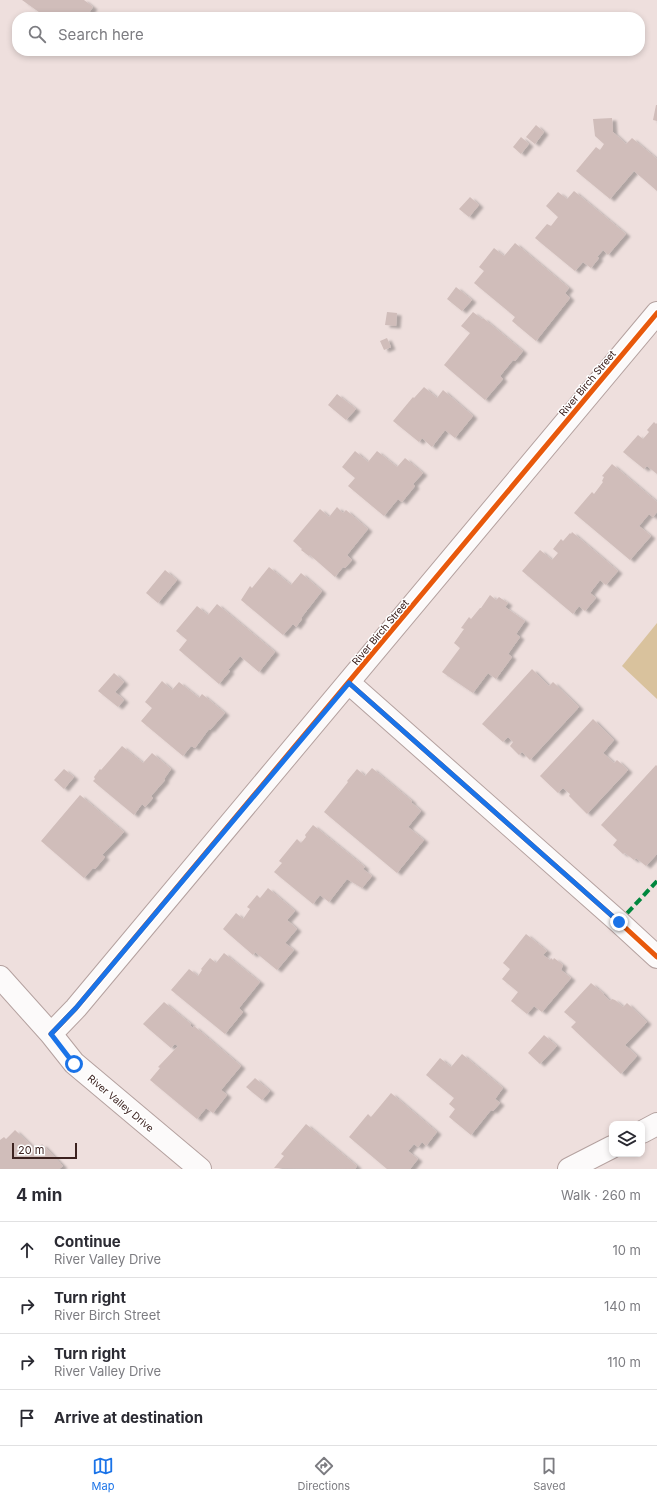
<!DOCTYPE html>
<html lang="en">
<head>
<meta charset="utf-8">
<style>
  :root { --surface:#fff; --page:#f7f7f7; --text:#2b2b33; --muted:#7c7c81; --line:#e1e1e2; --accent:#1a73e8 }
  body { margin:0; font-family:Inter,sans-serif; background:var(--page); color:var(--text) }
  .controls { position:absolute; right:12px; bottom:12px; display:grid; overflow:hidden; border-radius:8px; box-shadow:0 2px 6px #0003 }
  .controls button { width:36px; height:36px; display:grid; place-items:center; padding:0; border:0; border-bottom:1px solid var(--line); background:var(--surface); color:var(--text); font:20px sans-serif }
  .scale { position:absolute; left:12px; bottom:10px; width:65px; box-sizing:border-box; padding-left:4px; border:2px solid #3c221f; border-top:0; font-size:11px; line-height:14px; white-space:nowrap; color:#3c221f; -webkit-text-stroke:3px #fff; paint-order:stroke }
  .stop { position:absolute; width:12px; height:12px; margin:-9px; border:3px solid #1a73e8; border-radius:50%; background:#fff }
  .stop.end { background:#1a73e8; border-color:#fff; box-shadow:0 1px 4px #0008 }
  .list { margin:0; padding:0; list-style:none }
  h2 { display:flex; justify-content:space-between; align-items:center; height:52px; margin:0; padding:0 16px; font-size:17px }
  h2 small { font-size:13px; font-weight:400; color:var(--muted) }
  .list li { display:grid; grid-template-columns:26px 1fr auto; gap:12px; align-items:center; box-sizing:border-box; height:56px; padding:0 16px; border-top:1px solid var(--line) }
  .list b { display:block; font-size:15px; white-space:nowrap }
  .list p { margin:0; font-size:13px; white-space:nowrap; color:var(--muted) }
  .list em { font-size:13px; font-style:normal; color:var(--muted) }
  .icon { flex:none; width:22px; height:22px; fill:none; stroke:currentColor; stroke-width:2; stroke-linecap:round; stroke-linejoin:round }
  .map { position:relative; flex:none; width:657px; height:1169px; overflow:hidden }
  .search { position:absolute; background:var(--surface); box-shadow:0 2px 6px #0003; left:12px; right:12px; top:12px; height:44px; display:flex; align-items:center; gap:10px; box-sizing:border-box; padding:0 14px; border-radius:16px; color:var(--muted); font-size:15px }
  .sheet { height:276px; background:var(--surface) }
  nav { display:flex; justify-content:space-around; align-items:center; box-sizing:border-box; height:56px; border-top:1px solid var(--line); background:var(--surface); font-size:11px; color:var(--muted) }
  nav a { display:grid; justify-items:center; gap:2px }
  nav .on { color:var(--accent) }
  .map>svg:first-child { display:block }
</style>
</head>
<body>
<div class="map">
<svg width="657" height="1169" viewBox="0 0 657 1169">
  <defs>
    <filter id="shadow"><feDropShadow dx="4.5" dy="2.5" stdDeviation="1" flood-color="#0004"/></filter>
  </defs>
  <rect width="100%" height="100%" fill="#eedfdd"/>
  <path fill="#d9c29d" d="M 657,623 L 657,699 L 622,666 Z"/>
  <path fill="#d0bdba" filter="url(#shadow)" d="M 22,0 L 84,0 L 93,7 L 86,17 L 59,17 L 53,13 L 50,17 L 46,17 Z
    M 656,105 L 657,105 L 657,121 L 653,120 Z
    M 612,118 L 613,132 L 626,144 L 632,138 L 657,159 L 657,191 L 634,171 L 610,199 L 576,171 L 596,147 L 600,150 L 604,144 L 595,136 L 593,119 Z
    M 536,125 L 544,132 L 535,144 L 526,137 Z
    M 521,137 L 529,144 L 521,154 L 513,147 Z
    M 574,191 L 626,234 L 608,255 L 603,250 L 597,257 L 599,258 L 591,268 L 583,262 L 575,271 L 535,238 L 547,224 L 551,226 L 558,217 L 546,206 L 558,192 L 567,199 Z
    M 470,197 L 479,205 L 469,217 L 459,209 Z
    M 515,243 L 569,288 L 565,293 L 570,298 L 536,341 L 512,321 L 515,317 L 474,283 L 484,271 L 479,267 L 494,248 L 504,256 Z
    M 456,287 L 472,300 L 462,311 L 447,299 Z
    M 387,312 L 397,313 L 396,326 L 385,325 Z
    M 473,312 L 482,319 L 483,318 L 523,351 L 515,361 L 513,360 L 500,376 L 503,379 L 485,400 L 444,365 L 470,333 L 461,326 Z
    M 387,338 L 391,347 L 384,350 L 380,341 Z
    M 424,387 L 437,398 L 443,390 L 473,416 L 455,438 L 445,430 L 432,447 L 422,438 L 419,442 L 393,421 L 413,397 L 414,398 Z
    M 337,394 L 356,409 L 346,420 L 328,405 Z
    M 654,422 L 656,424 L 657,423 L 657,474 L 647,466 L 644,469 L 623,452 L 638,435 L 643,439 L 649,432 L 647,430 Z
    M 355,451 L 368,462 L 377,451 L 397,467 L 405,458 L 423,473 L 413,484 L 415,486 L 402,502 L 398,499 L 384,516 L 348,486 L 355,478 L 342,467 Z
    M 612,464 L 657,502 L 657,512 L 653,517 L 649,514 L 639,526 L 651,536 L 630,560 L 574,513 L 592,492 L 594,494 L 603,482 L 602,481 L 604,477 L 602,476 Z
    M 337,507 L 343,513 L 346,510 L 368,529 L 347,555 L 352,560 L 345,568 L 343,567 L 335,577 L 310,555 L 309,556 L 301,550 L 302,549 L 293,541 L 320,509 L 329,517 Z
    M 572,532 L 618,571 L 606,585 L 600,580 L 590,593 L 596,598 L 585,611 L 579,606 L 573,614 L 522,571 L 540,550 L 552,560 L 558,553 L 553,549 L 561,539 L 563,541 L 570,533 L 571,534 Z
    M 269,567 L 291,585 L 301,573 L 322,591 L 301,618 L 302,619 L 296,627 L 293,624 L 283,635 L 241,600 L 250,586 L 252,588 Z
    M 165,570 L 177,580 L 158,603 L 146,593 Z
    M 490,595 L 496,600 L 499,597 L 508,603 L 505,607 L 525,621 L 516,634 L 520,637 L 508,654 L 512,657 L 496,679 L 488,673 L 473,693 L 442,672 L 460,648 L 454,643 L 464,629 L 461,628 L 469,617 L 471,619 L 480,608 L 481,608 Z
    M 217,604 L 275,652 L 259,672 L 240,656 L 228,670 L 230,671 L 219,684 L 179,650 L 187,640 L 176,631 L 197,606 L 208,615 Z
    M 532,669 L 549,686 L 553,682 L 579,707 L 530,760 L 522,752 L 519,755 L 510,746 L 513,742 L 508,737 L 503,742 L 482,724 Z
    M 114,673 L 124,682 L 115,692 L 124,700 L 118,707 L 98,691 Z
    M 162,681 L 172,690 L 179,682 L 199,698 L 202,694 L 225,713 L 210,730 L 209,729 L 195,748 L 191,746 L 183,756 L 141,721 L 152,708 L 145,702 Z
    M 593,719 L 614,740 L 603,753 L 614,763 L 617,760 L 628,770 L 587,814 L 569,796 L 570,794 L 563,788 L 558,793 L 540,776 Z
    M 122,746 L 143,763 L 152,753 L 171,769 L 164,779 L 165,780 L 151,796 L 153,798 L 145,807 L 142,804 L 134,815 L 93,781 L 95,779 L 94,777 L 100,769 L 101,770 Z
    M 656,765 L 657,766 L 657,854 L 646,866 L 636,858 L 634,860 L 625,853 L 623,854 L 613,845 L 617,840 L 601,825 Z
    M 372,768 L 412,801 L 411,802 L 421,811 L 408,827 L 424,840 L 397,873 L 324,812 L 348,782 L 347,781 L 357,769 L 365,776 Z
    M 64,769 L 74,777 L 64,789 L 54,780 Z
    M 80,795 L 124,832 L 102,855 L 105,857 L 95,869 L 93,868 L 84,878 L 41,841 Z
    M 313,825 L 365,867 L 363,869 L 372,876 L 362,888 L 347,879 L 329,902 L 320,895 L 313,904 L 274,872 L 282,863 L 279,861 L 297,839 L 301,843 L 306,837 L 305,835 Z
    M 268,888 L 295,911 L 287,920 L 297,929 L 285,943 L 294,950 L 277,970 L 255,952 L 253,955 L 223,929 L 236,913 L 243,919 L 250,909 L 247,907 L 257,895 L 260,898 Z
    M 526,934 L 547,951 L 543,955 L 550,960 L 551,958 L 553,960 L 554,958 L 563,965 L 561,970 L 571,978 L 542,1012 L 534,1006 L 527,1014 L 511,1001 L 518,992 L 502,979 L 510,969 L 503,963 Z
    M 224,953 L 260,982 L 239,1008 L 243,1012 L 225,1034 L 171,990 L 189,969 L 198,976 L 202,970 L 201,969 L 210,958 L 216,963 Z
    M 591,983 L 604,994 L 603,994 L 610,1001 L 612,999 L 615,1000 L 623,1007 L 627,1003 L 647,1022 L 625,1045 L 637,1056 L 621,1074 L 571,1027 L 576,1022 L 564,1012 Z
    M 164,1002 L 191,1024 L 190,1025 L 193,1028 L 194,1026 L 241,1066 L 221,1090 L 227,1095 L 213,1113 L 206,1108 L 197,1119 L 150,1080 L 160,1068 L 158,1067 L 178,1046 L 175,1044 L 171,1048 L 143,1024 Z
    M 544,1035 L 557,1046 L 540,1064 L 528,1053 Z
    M 462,1054 L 503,1088 L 495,1099 L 500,1103 L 493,1111 L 491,1110 L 471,1135 L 449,1117 L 455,1109 L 449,1104 L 454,1098 L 426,1075 L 440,1058 L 451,1067 Z
    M 255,1078 L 270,1091 L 262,1100 L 246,1087 Z
    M 391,1093 L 437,1132 L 426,1146 L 422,1142 L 418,1147 L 414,1144 L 408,1151 L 418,1159 L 410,1169 L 387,1169 L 349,1137 L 368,1114 L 371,1117 Z
    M 306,1124 L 357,1166 L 355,1169 L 274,1168 L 284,1156 L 281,1154 Z
    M 15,1130 L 36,1150 L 42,1144 L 63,1166 L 59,1169 L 0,1169 L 0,1140 L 4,1137 L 6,1139 Z"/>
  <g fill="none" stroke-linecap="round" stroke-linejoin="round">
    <defs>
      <path id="minor" d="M 349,683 L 619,922 L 657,957
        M 0,977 L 51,1034 L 74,1063 L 200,1169
        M 51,1034 L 76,1008 L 657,313
        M 642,1132 L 657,1124
        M 569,1169 L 612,1147"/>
    </defs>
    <use href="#minor" stroke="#b4a19f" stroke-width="24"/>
    <use href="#minor" stroke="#fcfafa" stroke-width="22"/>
    <path stroke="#00873e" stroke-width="4" stroke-dasharray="8 4" stroke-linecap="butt" d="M 619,922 L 657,881"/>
    <defs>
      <path id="cycleway" d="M 349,683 L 619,922 L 657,957
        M 51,1034 L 76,1008 L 657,313"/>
    </defs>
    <use href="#cycleway" stroke="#fff" stroke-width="8"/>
    <use href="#cycleway" stroke="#e8590c" stroke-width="5"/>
  </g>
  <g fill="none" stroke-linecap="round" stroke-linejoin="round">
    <path stroke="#1a73e8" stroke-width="5" d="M 74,1064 L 51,1034 L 76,1008 L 349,683 L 619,922"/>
  </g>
  <g text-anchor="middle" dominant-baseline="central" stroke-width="3" stroke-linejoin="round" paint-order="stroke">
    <g font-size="10" fill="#3c221f" stroke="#fff">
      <text transform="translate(587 383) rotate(-50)">River Birch Street</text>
      <text transform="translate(380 632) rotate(-50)">River Birch Street</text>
      <text transform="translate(121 1103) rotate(40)">River Valley Drive</text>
    </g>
  </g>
</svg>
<div class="controls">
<button><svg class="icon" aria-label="layers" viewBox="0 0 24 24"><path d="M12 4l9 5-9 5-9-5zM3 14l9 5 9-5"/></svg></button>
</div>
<div class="scale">20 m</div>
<div class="stop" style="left:74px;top:1064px"></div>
<div class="stop end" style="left:619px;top:922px"></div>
<div class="search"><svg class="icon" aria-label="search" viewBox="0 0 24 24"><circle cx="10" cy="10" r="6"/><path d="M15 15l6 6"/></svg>Search here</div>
</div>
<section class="sheet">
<h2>4 min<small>Walk · 260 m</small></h2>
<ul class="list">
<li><svg class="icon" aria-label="ahead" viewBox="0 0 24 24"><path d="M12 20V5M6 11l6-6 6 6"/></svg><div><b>Continue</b><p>River Valley Drive</p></div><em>10 m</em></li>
<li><svg class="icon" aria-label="right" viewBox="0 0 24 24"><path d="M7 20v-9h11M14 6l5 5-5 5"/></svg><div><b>Turn right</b><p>River Birch Street</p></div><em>140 m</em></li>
<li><svg class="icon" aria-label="right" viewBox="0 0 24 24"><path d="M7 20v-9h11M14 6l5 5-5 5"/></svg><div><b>Turn right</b><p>River Valley Drive</p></div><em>110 m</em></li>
<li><svg class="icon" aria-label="arrive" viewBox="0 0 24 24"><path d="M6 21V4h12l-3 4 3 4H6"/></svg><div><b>Arrive at destination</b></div></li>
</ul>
</section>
<nav>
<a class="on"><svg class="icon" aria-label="map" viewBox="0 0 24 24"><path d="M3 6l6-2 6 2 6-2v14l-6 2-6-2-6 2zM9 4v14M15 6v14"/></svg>Map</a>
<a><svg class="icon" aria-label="directions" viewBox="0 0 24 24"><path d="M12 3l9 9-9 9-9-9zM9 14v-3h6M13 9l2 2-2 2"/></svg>Directions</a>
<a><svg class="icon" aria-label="saved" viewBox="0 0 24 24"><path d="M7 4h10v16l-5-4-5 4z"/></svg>Saved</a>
</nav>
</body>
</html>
